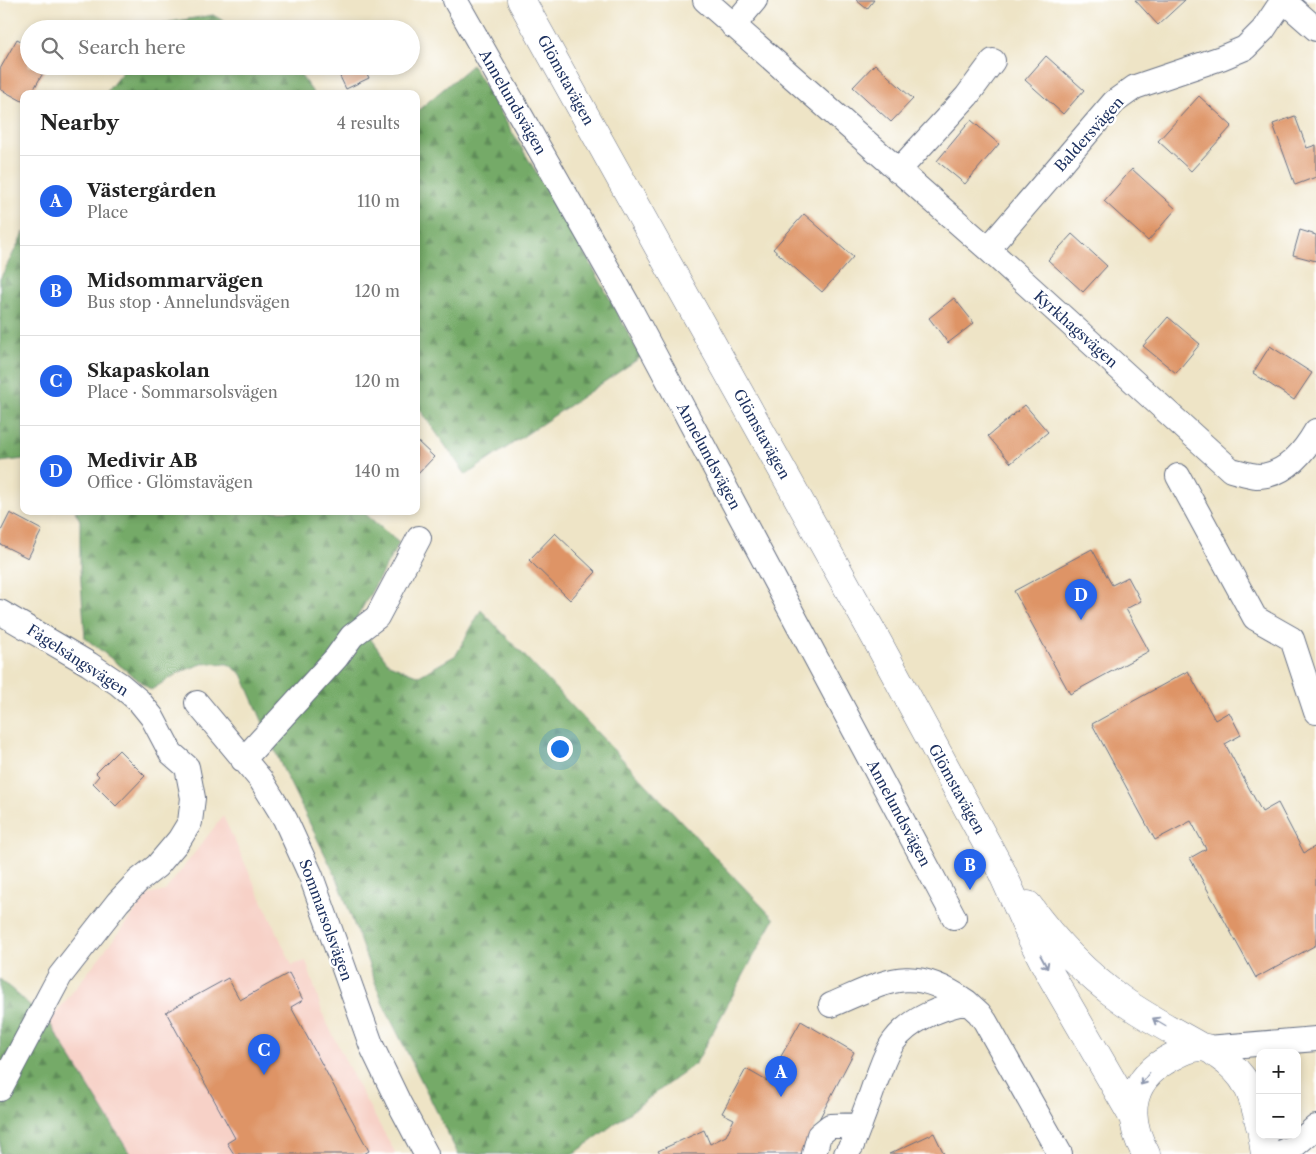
<!DOCTYPE html>
<html lang="en">
<head>
<meta charset="utf-8">
<style>
  :root { --surface:#fff; --page:#f6f6f6; --text:#222; --muted:#767676; --line:#e0e0e0; --accent:#2563eb }
  body { margin:0; font-family:"Libre Caslon Text",serif; background:var(--page); color:var(--text) }
  .controls { position:absolute; right:15px; bottom:15px; display:grid; overflow:hidden; border-radius:10px; box-shadow:0 2px 8px #0003 }
  .controls button { width:45px; height:45px; display:grid; place-items:center; padding:0; border:0; border-bottom:1px solid var(--line); background:var(--surface); color:var(--text); font:25px sans-serif }
  .you { position:absolute; left:559px; top:748px; width:18px; height:18px; margin:-12px; border:4px solid #fff; border-radius:50%; background:#1a73e8; box-shadow:0 0 0 8px #1a73e833 }
  .badge { display:grid; place-items:center; width:32px; height:32px; border-radius:50%; background:var(--accent); color:#fff; font-size:16px; font-weight:700 }
  .pin { position:absolute; translate:-50% -41px; filter:drop-shadow(0 1px 2px #0008) }
  .pin::after { content:''; position:absolute; top:26px; width:18px; height:15px; background:inherit; clip-path:polygon(0 0,100% 0,50% 100%) }
  .list { margin:0; padding:0; list-style:none }
  h2 { display:flex; justify-content:space-between; align-items:center; height:65px; margin:0; padding:0 20px; font-size:21px }
  h2 small { font-size:16px; font-weight:400; color:var(--muted) }
  .list li { display:grid; grid-template-columns:32px 1fr auto; gap:15px; align-items:center; box-sizing:border-box; height:90px; padding:0 20px; border-top:1px solid var(--line) }
  .list b { display:block; font-size:19px; white-space:nowrap }
  .list p { margin:0; font-size:16px; white-space:nowrap; color:var(--muted) }
  .list em { font-size:16px; font-style:normal; color:var(--muted) }
  .icon { flex:none; width:28px; height:28px; fill:none; stroke:currentColor; stroke-width:2; stroke-linecap:round; stroke-linejoin:round }
  .map { position:relative; flex:none; width:1316px; height:1154px; overflow:hidden }
  .search { position:absolute; background:var(--surface); box-shadow:0 2px 8px #0003; left:20px; top:20px; width:400px; height:55px; display:flex; align-items:center; gap:12px; box-sizing:border-box; padding:0 18px; border-radius:28px; color:var(--muted); font-size:19px }
  .panel { position:absolute; background:var(--surface); box-shadow:0 2px 8px #0003; left:20px; top:90px; width:400px; height:425px; border-radius:10px }
  .map>svg:first-child { display:block }
</style>
</head>
<body>
<div class="map">
<svg width="1316" height="1154" viewBox="0 0 1316 1154">
  <defs>
    <pattern id="forest-firs" width="22" height="20" patternUnits="userSpaceOnUse" patternTransform="scale(1.25)"><rect width="22" height="20" fill="#74aa67"/><path d="M5 1l3.5 6h-7zM16 11l3.5 6h-7z" fill="#5e8b58"/></pattern>
  </defs>
  <rect width="100%" height="100%" fill="#fff"/>
  <filter id="ink" filterUnits="userSpaceOnUse"><feTurbulence type="fractalNoise" baseFrequency=".02" numOctaves="2"/><feDisplacementMap in="SourceGraphic" scale="10" xChannelSelector="R" yChannelSelector="G"/><feConvolveMatrix kernelMatrix="1 2 1 2 8 2 1 2 1" color-interpolation-filters="sRGB"/></filter>
  <filter id="wash" filterUnits="userSpaceOnUse"><feTurbulence type="fractalNoise" baseFrequency=".0096" numOctaves="4" result="noise"/><feDisplacementMap in="SourceGraphic" scale="20" xChannelSelector="R" yChannelSelector="G"/><feGaussianBlur stdDeviation="1.12" result="paint"/><feColorMatrix in="noise" values="0 0 0 0 0 0 0 0 0 0 0 0 0 0 0 0 0 1.4 0 .05"/><feComposite in="paint" operator="in"/></filter>
  <g filter="url(#wash)">
    <rect width="100%" height="100%" fill="#eee4c6"/>
    <path fill="#f7d1c7" d="M 223,816 L 292,965 L 306,961 L 324,1017 L 361,1092 L 396,1154 L 130,1154 L 49,1022 L 148,895 L 165,891 Z"/>
    <path fill="url(#forest-firs)" stroke="#486c62" d="M 213,15 L 237,29 L 159,29 L 164,23 Z
      M 472,65 L 591,264 L 641,357 L 466,475 L 416,404 L 416,112 Z
      M 127,66 L 294,66 L 314,94 L 105,94 Z
      M 24,232 L 24,459 L 0,462 L 0,279 Z
      M 75,511 L 362,511 L 399,543 L 356,619 L 389,664 L 419,676 L 456,655 L 481,610 L 774,919 L 696,1063 L 574,1154 L 458,1154 L 383,1004 L 339,883 L 282,767 L 242,674 L 228,664 L 205,663 L 180,672 L 151,690 L 85,638 L 80,569 L 80,520 Z
      M 0,979 L 49,1022 L 130,1154 L 0,1154 Z"/>
    <g id="blocks">
      <path fill="#de9466" d="M 856,0 L 874,0 L 867,9 Z
        M 1135,0 L 1185,0 L 1158,25 Z
        M 17,39 L 29,45 L 29,66 L 47,66 L 31,94 L 24,94 L 24,102 L 0,89 L 0,69 Z
        M 1046,56 L 1084,90 L 1063,114 L 1025,80 Z
        M 875,64 L 913,99 L 891,122 L 853,87 Z
        M 335,66 L 363,66 L 369,78 L 346,89 Z
        M 1199,96 L 1232,126 L 1191,171 L 1158,141 Z
        M 1295,116 L 1307,148 L 1316,145 L 1316,177 L 1295,185 L 1273,124 Z
        M 971,120 L 999,144 L 965,184 L 937,161 Z
        M 1132,169 L 1176,209 L 1148,241 L 1104,201 Z
        M 804,214 L 853,257 L 822,292 L 773,249 Z
        M 1300,230 L 1316,235 L 1316,261 L 1293,255 Z
        M 1072,234 L 1107,266 L 1083,292 L 1048,260 Z
        M 954,298 L 974,323 L 948,343 L 929,318 Z
        M 1168,317 L 1200,344 L 1176,373 L 1143,346 Z
        M 1270,346 L 1312,373 L 1294,400 L 1253,373 Z
        M 1025,405 L 1048,432 L 1011,463 L 988,436 Z
        M 416,440 L 434,457 L 416,476 Z
        M 10,513 L 42,530 L 28,558 L 0,544 L 0,533 Z
        M 555,533 L 596,572 L 570,600 L 529,560 Z
        M 1092,549 L 1112,585 L 1128,577 L 1141,601 L 1126,609 L 1149,651 L 1070,694 L 1014,591 Z
        M 1188,671 L 1215,720 L 1229,712 L 1241,735 L 1225,744 L 1262,812 L 1278,803 L 1304,853 L 1316,846 L 1316,945 L 1256,978 L 1190,858 L 1206,849 L 1191,821 L 1155,840 L 1092,724 Z
        M 119,750 L 145,776 L 116,806 L 93,783 L 99,776 L 96,773 Z
        M 289,973 L 303,1000 L 291,1007 L 369,1151 L 364,1154 L 234,1154 L 227,1143 L 235,1138 L 166,1012 L 228,978 L 240,1000 Z
        M 801,1021 L 854,1052 L 801,1154 L 660,1154 L 658,1151 L 704,1130 L 710,1144 L 726,1136 L 734,1119 L 722,1113 L 746,1069 L 767,1081 Z
        M 934,1133 L 944,1154 L 889,1154 Z"/>
    </g>
  </g>
  <g filter="url(#ink)">
    <use href="#blocks" fill-opacity="0" stroke="#656e82" stroke-width="1"/>
    <g fill="none" stroke-linecap="round" stroke-linejoin="round">
      <defs>
        <path id="minor" d="M 455,0 L 627,303 L 954,917
          M 705,0 L 988,249 L 1231,470 C 1240,472 1248,475 1257,476 C 1285,476 1304,452 1316,431
          M 1283,0 L 1316,29
          M 733,26 L 755,0
          M 898,171 L 967,96 L 993,61
          M 988,249 L 1114,102 L 1135,87 L 1221,58 L 1245,48 L 1263,30 L 1283,0
          M 1178,476 L 1255,618 L 1292,639 L 1316,712
          M 0,612 L 89,664 L 119,684 L 139,701 L 152,717 L 171,753 L 187,767 L 193,798 L 190,822 L 179,840 L 157,866 L 138,881 L 118,902 L 60,976 L 0,1089
          M 197,703 L 261,780 L 285,819 L 311,876 L 372,1047 L 398,1101 L 426,1154
          M 243,760 L 336,658 L 352,636 L 377,617 L 419,538
          M 831,1005 C 888,981 911,963 967,1002
          M 1208,1048 L 1316,1039
          M 814,1154 L 819,1135 L 830,1126 L 860,1125
          M 846,1154 L 852,1145 C 860,1124 868,1104 875,1083 C 881,1069 885,1053 894,1041 C 911,1018 940,1008 967,1002 L 979,1013 L 985,1021 L 1060,1154
          M 1277,1154 L 1293,1147 L 1316,1127"/>
        <path id="major" d="M 521,0 L 874,635 L 1001,870 L 1032,939 L 1049,972 L 1133,1117
          M 1028,905 C 1054,941 1085,974 1122,1000 C 1147,1018 1175,1032 1201,1047
          M 1262,1135 L 1265,1154
          M 1146,1154 C 1123,1113 1131,1077 1174,1056 C 1183,1051 1195,1045 1206,1048 C 1211,1049 1215,1053 1219,1056 C 1247,1075 1253,1094 1260,1126"/>
      </defs>
      <use href="#minor" stroke="#656e82" stroke-width="26"/>
      <use href="#major" stroke="#656e82" stroke-width="29"/>
      <use href="#minor" stroke="#fff" stroke-width="24"/>
      <use href="#major" stroke="#fff" stroke-width="28"/>
    </g>
    <defs><path id="oneway-shaft" d="M-6 0H5M1.5-3L5.5 0L1.5 3" fill="none" stroke-width="1.6" stroke-linecap="round" stroke-linejoin="round" transform="scale(1.25)"/></defs>
    <g stroke="#8d97ae">
      <use href="#oneway-shaft" transform="translate(1044 962) rotate(62)"/>
      <use href="#oneway-shaft" transform="translate(1159 1022) rotate(-149)"/>
      <use href="#oneway-shaft" transform="translate(1145 1079) rotate(127)"/>
    </g>
  </g>
  <g text-anchor="middle" dominant-baseline="central" stroke-width="5" stroke-linejoin="round" paint-order="stroke">
    <g font-size="15" fill="#1b2f5e" stroke="#fff">
      <text transform="translate(566 80) rotate(61)">Glömstavägen</text>
      <text transform="translate(513 102) rotate(60)">Annelundsvägen</text>
      <text transform="translate(1089 134) rotate(-48)">Baldersvägen</text>
      <text transform="translate(1076 329) rotate(42)">Kyrkhagsvägen</text>
      <text transform="translate(762 434) rotate(61)">Glömstavägen</text>
      <text transform="translate(709 456) rotate(62)">Annelundsvägen</text>
      <text transform="translate(78 660) rotate(33)">Fågelsångsvägen</text>
      <text transform="translate(957 789) rotate(61)">Glömstavägen</text>
      <text transform="translate(899 813) rotate(62)">Annelundsvägen</text>
      <text transform="translate(326 920) rotate(70)">Sommarsolsvägen</text>
    </g>
  </g>
</svg>
<div class="controls">
<button>+</button>
<button>−</button>
</div>
<div class="you"></div>
<div class="pin badge" style="left:781px;top:1097px">A</div>
<div class="pin badge" style="left:970px;top:890px">B</div>
<div class="pin badge" style="left:264px;top:1075px">C</div>
<div class="pin badge" style="left:1081px;top:620px">D</div>
<div class="search"><svg class="icon" aria-label="search" viewBox="0 0 24 24"><circle cx="10" cy="10" r="6"/><path d="M15 15l6 6"/></svg>Search here</div>
<section class="panel">
<h2>Nearby<small>4 results</small></h2>
<ul class="list">
<li><span class="badge">A</span><div><b>Västergården</b><p>Place</p></div><em>110 m</em></li>
<li><span class="badge">B</span><div><b>Midsommarvägen</b><p>Bus stop · Annelundsvägen</p></div><em>120 m</em></li>
<li><span class="badge">C</span><div><b>Skapaskolan</b><p>Place · Sommarsolsvägen</p></div><em>120 m</em></li>
<li><span class="badge">D</span><div><b>Medivir AB</b><p>Office · Glömstavägen</p></div><em>140 m</em></li>
</ul>
</section>
</div>
</body>
</html>
